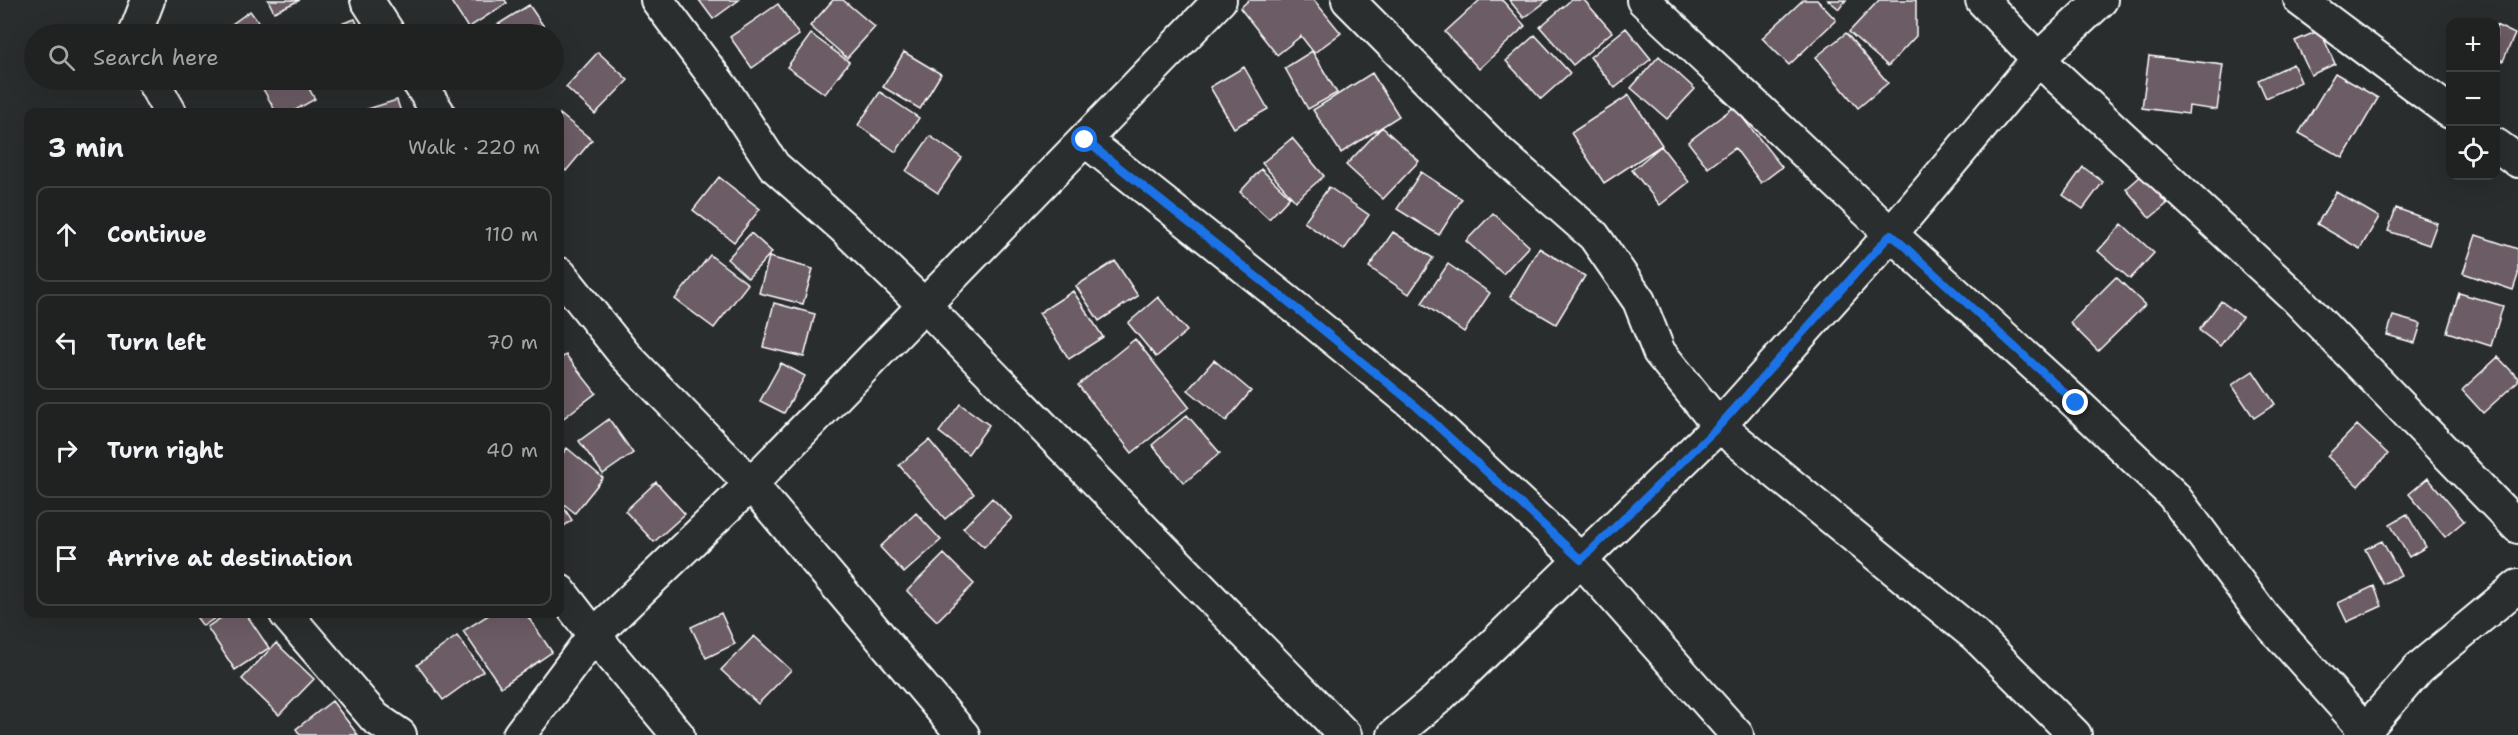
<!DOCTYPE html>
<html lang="en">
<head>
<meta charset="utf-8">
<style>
  :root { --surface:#202222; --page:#2d2f2f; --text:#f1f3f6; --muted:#a2a4a5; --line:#3d3f40 }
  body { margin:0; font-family:"Shantell Sans",sans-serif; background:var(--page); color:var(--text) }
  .controls { position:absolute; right:18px; top:18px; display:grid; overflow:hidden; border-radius:12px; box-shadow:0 6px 24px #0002 }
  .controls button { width:54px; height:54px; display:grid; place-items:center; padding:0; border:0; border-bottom:2px solid var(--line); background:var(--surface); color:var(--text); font:30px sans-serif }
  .stop { position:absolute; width:18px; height:18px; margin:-14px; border:4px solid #1a73e8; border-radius:50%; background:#fff }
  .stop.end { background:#1a73e8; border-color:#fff; box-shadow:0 2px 6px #0008 }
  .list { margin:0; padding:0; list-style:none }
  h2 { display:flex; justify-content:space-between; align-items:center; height:78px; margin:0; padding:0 24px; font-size:26px }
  h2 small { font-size:20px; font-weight:400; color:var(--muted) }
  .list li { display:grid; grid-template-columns:39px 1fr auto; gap:18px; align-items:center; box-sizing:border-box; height:96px; margin:0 12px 12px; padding:0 12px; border:2px solid var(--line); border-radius:12px }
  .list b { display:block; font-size:22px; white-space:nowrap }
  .list em { font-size:20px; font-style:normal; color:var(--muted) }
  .icon { flex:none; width:33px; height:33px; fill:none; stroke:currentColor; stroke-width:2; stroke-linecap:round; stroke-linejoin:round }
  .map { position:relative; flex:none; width:2518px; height:735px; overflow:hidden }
  .search { position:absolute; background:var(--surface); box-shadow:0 6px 24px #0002; left:24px; top:24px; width:540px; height:66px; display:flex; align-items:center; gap:15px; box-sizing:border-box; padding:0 21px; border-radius:33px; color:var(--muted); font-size:22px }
  .panel { position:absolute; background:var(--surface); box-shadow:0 6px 24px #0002; left:24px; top:108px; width:540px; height:510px; border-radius:12px }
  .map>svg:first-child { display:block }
</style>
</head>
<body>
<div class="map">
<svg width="2518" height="735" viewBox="0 0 2518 735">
  <rect width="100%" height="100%" fill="#2a2d2e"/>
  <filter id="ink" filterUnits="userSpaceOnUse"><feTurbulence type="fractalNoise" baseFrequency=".0167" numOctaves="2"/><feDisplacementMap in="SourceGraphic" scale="12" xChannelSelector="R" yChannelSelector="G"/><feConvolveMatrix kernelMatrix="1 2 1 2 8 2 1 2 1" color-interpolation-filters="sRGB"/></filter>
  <g filter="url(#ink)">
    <path fill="#6c5c65" stroke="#fff" stroke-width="1.5" d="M 268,0 L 300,0 L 274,12 Z
      M 450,0 L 505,0 L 507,3 L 468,28 Z
      M 699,0 L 739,0 L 713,19 Z
      M 833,0 L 843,0 L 875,27 L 847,58 L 810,26 Z
      M 1249,0 L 1314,0 L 1341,33 L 1314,53 L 1301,36 L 1277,55 L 1240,8 Z
      M 1480,0 L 1502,0 L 1525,26 L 1479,69 L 1445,32 Z
      M 1509,0 L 1548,0 L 1524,18 Z
      M 1571,0 L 1584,0 L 1612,32 L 1573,65 L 1540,27 Z
      M 1803,0 L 1817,0 L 1836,20 L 1789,65 L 1762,38 Z
      M 1828,0 L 1846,0 L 1839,9 Z
      M 1879,0 L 1916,0 L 1916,36 L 1888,66 L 1849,32 Z
      M 778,4 L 799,35 L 752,68 L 730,37 Z
      M 529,5 L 549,34 L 504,34 L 497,25 Z
      M 250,11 L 267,34 L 234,34 L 228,27 Z
      M 355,19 L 361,34 L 316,34 L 315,33 Z
      M 2496,25 L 2515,34 L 2503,61 L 2496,57 Z
      M 1626,28 L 1651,59 L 1615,88 L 1590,57 Z
      M 2320,30 L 2335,64 L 2311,75 L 2295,41 Z
      M 1846,33 L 1888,83 L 1858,108 L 1816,57 Z
      M 811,34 L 849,62 L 825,94 L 787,67 Z
      M 1535,35 L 1570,73 L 1541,99 L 1506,61 Z
      M 1312,51 L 1337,93 L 1308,109 L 1285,68 Z
      M 598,52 L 628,80 L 595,114 L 566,87 Z
      M 904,52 L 941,74 L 920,109 L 883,87 Z
      M 1659,56 L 1695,89 L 1667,119 L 1631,88 Z
      M 2149,56 L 2223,65 L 2217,110 L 2189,106 L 2188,114 L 2142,108 Z
      M 2293,64 L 2301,82 L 2266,98 L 2258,80 Z
      M 1244,67 L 1268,109 L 1234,128 L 1210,87 Z
      M 1372,73 L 1399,116 L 1341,153 L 1313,110 Z
      M 2335,73 L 2378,98 L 2343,158 L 2299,133 Z
      M 258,80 L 304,80 L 315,99 L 292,112 L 276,112 Z
      M 880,92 L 919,118 L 896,152 L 858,125 Z
      M 1629,95 L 1662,145 L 1604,183 L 1571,133 Z
      M 397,100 L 401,112 L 358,112 Z
      M 1734,107 L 1782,167 L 1761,183 L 1735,148 L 1708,168 L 1688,142 Z
      M 560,114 L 592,140 L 566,171 L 560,166 Z
      M 1382,127 L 1419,161 L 1383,199 L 1346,165 Z
      M 930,136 L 962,158 L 938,193 L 906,171 Z
      M 1292,138 L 1324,176 L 1295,201 L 1262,163 Z
      M 1661,146 L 1689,182 L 1660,205 L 1632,170 Z
      M 2083,167 L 2103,182 L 2083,209 L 2063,195 Z
      M 1261,169 L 1290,197 L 1269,219 L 1240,192 Z
      M 1421,172 L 1462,199 L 1439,235 L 1397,209 Z
      M 2142,175 L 2167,204 L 2150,218 L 2126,189 Z
      M 719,177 L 760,209 L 734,242 L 693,210 Z
      M 1329,187 L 1369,215 L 1344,250 L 1304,222 Z
      M 2336,192 L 2379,217 L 2360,249 L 2317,224 Z
      M 2396,208 L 2437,223 L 2429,245 L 2388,231 Z
      M 1493,213 L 1529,246 L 1503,274 L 1466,241 Z
      M 2122,224 L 2154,253 L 2130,279 L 2098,251 Z
      M 1393,232 L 1433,258 L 1409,294 L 1369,267 Z
      M 751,233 L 772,252 L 748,278 L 727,259 Z
      M 2476,235 L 2518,249 L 2518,275 L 2513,290 L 2463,273 Z
      M 1539,248 L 1585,276 L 1556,324 L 1510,297 Z
      M 710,255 L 748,284 L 714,328 L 675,299 Z
      M 769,257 L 813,269 L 803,304 L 759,293 Z
      M 1115,261 L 1138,296 L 1099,321 L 1076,286 Z
      M 1448,264 L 1490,293 L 1464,332 L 1422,303 Z
      M 2116,277 L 2145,305 L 2098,351 L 2070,323 Z
      M 1073,291 L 1103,337 L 1069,359 L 1039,313 Z
      M 2459,293 L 2503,306 L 2491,346 L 2447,332 Z
      M 1158,297 L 1187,331 L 1156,357 L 1128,323 Z
      M 2221,301 L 2242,317 L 2220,346 L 2199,330 Z
      M 774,303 L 815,314 L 804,357 L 763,347 Z
      M 2393,316 L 2421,324 L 2415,343 L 2387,335 Z
      M 1135,339 L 1189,407 L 1132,453 L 1078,385 Z
      M 566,355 L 596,393 L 561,420 L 560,359 Z
      M 2498,357 L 2518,378 L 2518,381 L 2483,413 L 2462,390 Z
      M 1214,360 L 1251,391 L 1226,421 L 1188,390 Z
      M 781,363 L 805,376 L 784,413 L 760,401 Z
      M 2253,371 L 2275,404 L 2254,418 L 2232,385 Z
      M 960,404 L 989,425 L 968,454 L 939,432 Z
      M 1187,415 L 1220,453 L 1184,483 L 1152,445 Z
      M 609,419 L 633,453 L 603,474 L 579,441 Z
      M 2357,425 L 2388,454 L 2358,486 L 2327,456 Z
      M 929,440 L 974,494 L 945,519 L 899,465 Z
      M 567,448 L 603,478 L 575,513 L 560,501 L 560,457 Z
      M 2428,478 L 2464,521 L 2445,537 L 2409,494 Z
      M 656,482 L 685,514 L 654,542 L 625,511 Z
      M 992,498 L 1012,518 L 984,547 L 963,528 Z
      M 560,502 L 572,520 L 560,529 Z
      M 916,513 L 941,540 L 904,573 L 880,547 Z
      M 2407,514 L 2426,547 L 2409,557 L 2390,524 Z
      M 2382,541 L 2401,575 L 2383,584 L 2365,549 Z
      M 944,554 L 974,584 L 937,621 L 907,591 Z
      M 2374,586 L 2382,606 L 2347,622 L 2338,603 Z
      M 721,613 L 735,644 L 706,658 L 691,627 Z
      M 194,614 L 221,614 L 203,626 Z
      M 227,614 L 246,614 L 269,648 L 235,670 L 207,627 Z
      M 490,614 L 526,614 L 552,652 L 501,687 L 463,631 Z
      M 457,636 L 483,671 L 443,700 L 417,665 Z
      M 754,636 L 791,670 L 758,704 L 721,670 Z
      M 276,643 L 314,679 L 279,715 L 242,679 Z
      M 332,701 L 358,735 L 300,735 L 296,729 Z"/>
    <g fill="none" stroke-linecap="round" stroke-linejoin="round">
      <defs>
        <path id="minor" d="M 367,0 L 389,34
          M 657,0 L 725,91 L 774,166 L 843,227 L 925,306 L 1345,735
          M 1348,0 L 1501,154 L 1594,236 L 1639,301 L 1659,352 L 1719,426 L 1975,635 L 2075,735
          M 1643,0 L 1891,234 L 2076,403 L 2173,495 L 2264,617 L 2365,730
          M 1982,0 L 2038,59 L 2296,298 L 2518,527
          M 2300,0 L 2450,112
          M 135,34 L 148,0
          M 152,80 L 170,112
          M 417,80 L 438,112
          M 1085,140 L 1312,321 L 1417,407 L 1581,560 L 1737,735
          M 2496,145 L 2518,161
          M 560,274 L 624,354 L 751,484 L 963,735
          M 560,591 L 594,635 L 751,484 L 1220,0
          M 286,614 L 375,718 L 400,735
          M 519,735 L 594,635 L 678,735
          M 1394,735 L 1436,700 L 1719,426 L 1891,234 L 2038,59 L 2101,0
          M 2361,735 L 2419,668 L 2518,586"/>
      </defs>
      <use href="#minor" stroke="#fff" stroke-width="36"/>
      <use href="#minor" stroke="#2a2d2e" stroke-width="32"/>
    </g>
  </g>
  <g fill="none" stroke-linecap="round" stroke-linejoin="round" filter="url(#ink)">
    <path stroke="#1a73e8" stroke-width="8" d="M 1085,140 L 1312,321 L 1417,407 L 1581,560 L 1719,426 L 1891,234 L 2076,403"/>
  </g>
</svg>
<div class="controls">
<button>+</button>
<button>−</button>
<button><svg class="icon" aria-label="locate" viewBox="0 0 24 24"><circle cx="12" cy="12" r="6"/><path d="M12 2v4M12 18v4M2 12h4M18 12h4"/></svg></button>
</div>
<div class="stop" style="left:1085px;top:140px"></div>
<div class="stop end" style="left:2076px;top:403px"></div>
<div class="search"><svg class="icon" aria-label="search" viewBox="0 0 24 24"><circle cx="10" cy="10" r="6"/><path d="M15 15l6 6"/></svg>Search here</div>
<section class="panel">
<h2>3 min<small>Walk · 220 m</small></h2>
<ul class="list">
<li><svg class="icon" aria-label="ahead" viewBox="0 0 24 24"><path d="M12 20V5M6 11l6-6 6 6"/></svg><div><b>Continue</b></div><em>110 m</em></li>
<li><svg class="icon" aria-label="left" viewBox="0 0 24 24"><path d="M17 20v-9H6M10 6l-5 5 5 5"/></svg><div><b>Turn left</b></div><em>70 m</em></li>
<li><svg class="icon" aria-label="right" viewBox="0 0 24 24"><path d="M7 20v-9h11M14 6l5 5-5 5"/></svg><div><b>Turn right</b></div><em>40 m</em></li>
<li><svg class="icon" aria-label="arrive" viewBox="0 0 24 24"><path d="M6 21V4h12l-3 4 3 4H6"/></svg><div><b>Arrive at destination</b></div></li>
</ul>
</section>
</div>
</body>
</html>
